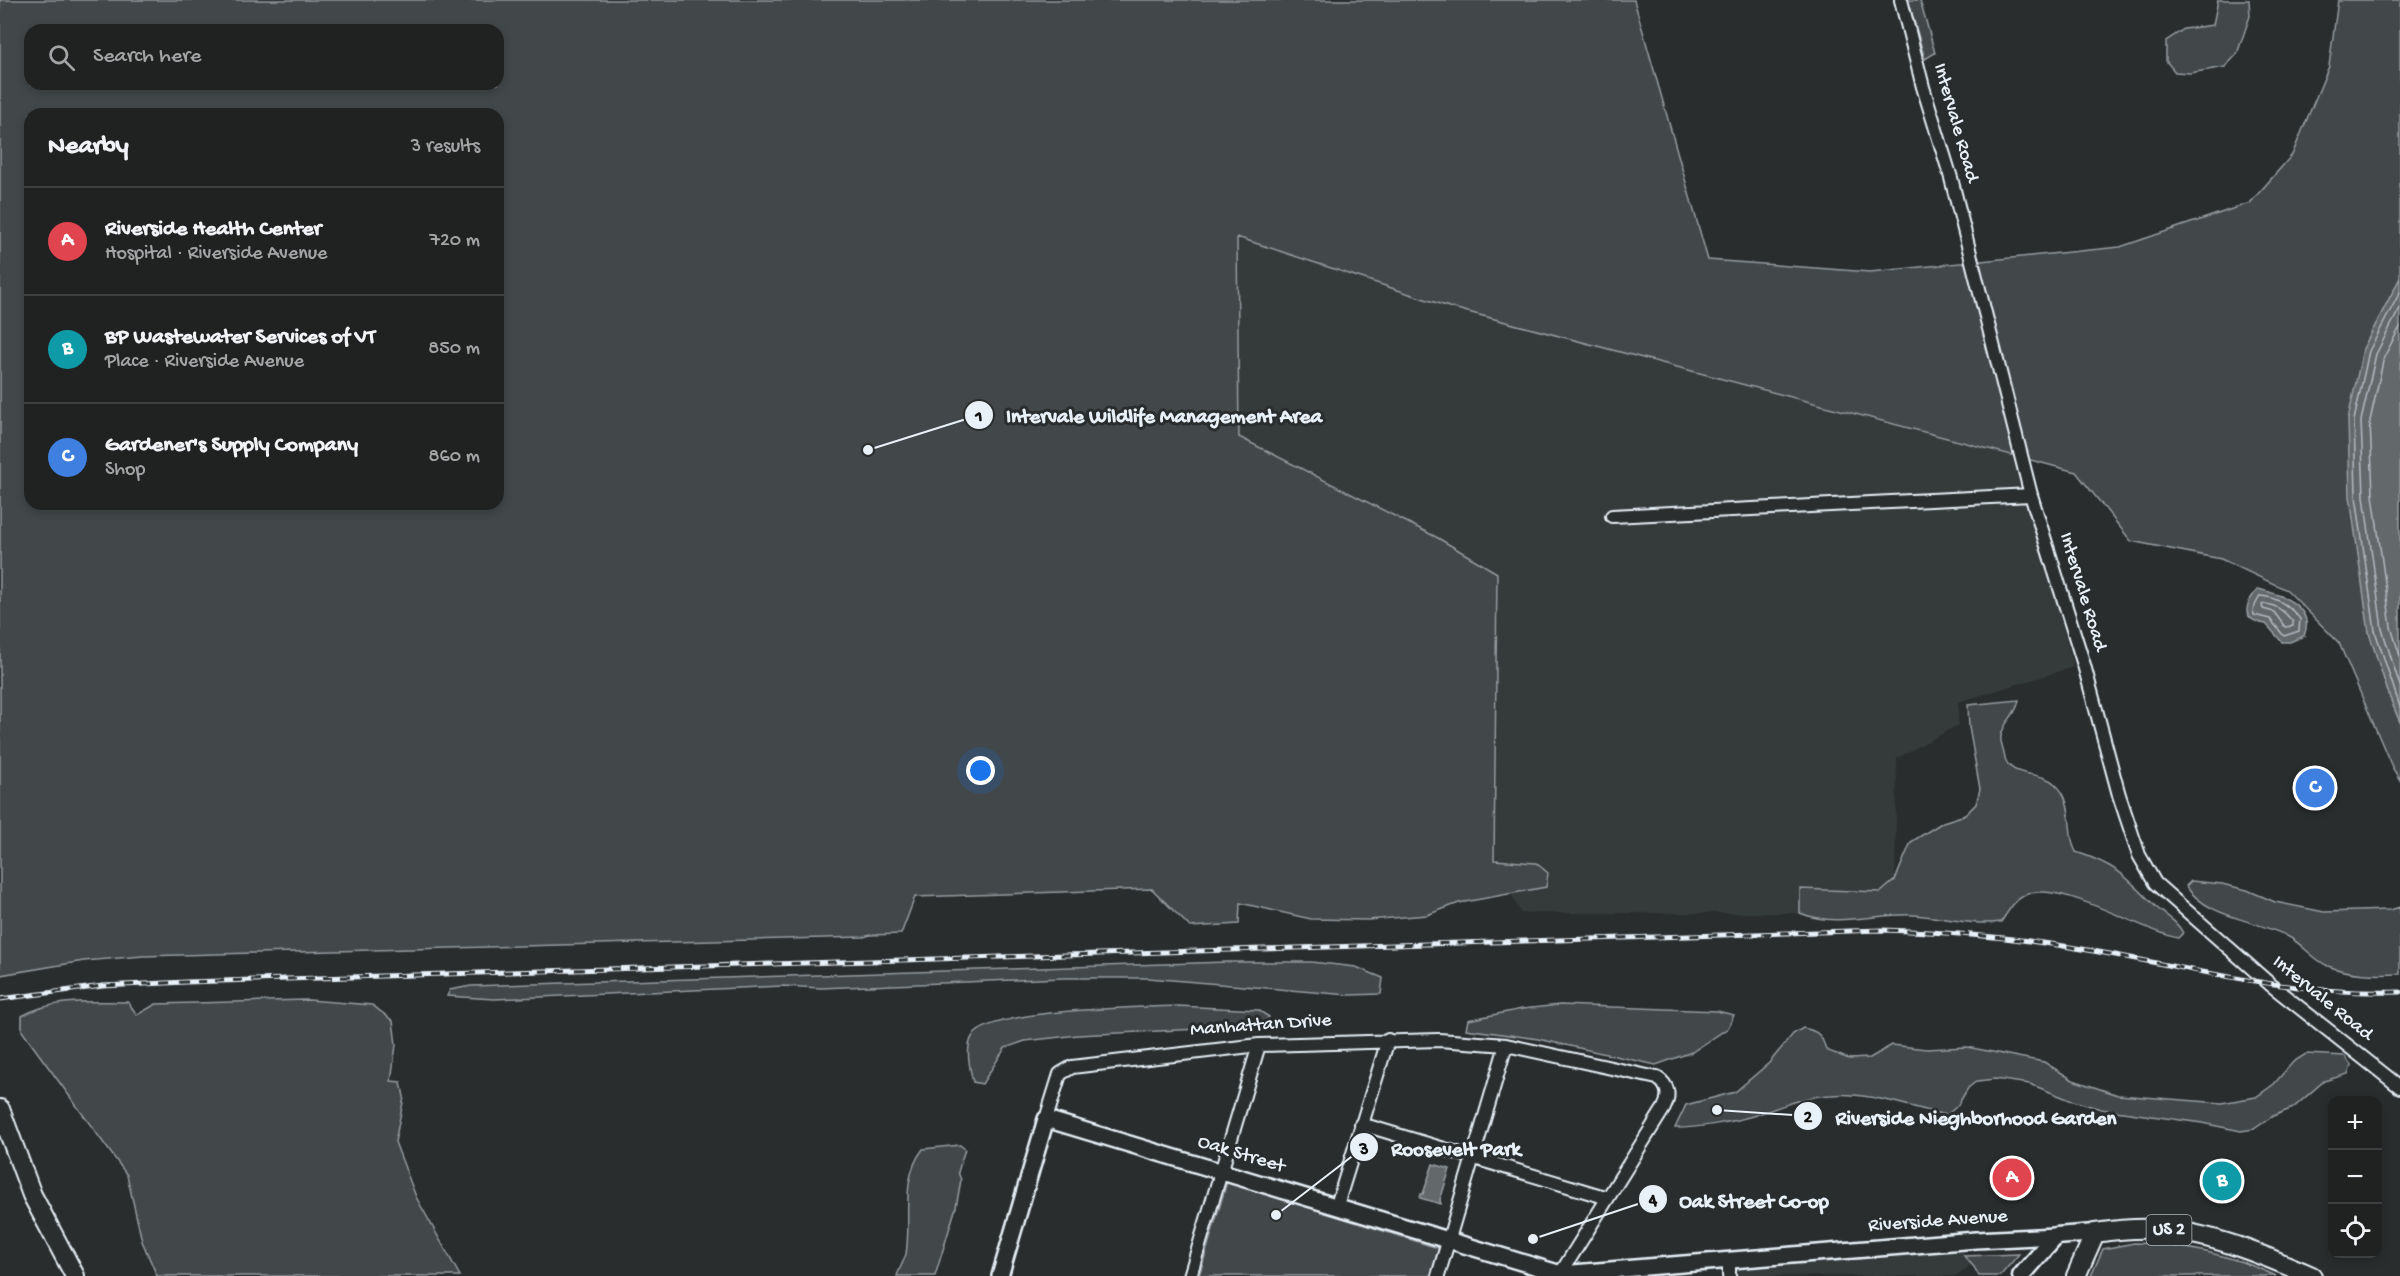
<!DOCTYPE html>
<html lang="en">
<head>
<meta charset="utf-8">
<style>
  :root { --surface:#202222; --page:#2d2f2f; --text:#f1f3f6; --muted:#a2a4a5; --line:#3d3f40; --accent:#bca0f2 }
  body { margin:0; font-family:"Gochi Hand",sans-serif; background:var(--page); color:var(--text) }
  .controls { position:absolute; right:18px; bottom:18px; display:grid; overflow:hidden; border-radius:12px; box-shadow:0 3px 9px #0003 }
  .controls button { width:54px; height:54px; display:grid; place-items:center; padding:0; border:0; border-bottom:2px solid var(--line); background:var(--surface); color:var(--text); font:30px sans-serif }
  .you { position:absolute; left:981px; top:771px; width:21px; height:21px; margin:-15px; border:4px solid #fff; border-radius:50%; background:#1a73e8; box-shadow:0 0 0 9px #1a73e833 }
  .badge { display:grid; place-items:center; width:39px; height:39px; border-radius:50%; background:var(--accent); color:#fff; font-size:20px; font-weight:700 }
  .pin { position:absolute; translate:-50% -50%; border:3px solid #fff; box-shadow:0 2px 6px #0006 }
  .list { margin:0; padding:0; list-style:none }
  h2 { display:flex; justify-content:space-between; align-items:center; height:78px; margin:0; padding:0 24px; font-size:26px }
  h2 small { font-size:20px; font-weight:400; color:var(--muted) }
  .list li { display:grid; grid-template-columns:39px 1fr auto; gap:18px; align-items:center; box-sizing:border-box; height:108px; padding:0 24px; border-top:2px solid var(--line) }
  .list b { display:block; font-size:22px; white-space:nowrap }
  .list p { margin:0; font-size:20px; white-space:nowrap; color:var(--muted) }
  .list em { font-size:20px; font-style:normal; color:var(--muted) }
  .icon { flex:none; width:33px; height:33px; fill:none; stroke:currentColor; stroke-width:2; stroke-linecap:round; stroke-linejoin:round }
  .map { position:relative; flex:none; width:2400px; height:1276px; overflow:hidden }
  .search { position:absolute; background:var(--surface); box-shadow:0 3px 9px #0003; left:24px; top:24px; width:480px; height:66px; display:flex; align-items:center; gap:15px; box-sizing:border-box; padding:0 21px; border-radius:18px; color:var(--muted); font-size:22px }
  .panel { position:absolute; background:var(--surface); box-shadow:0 3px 9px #0003; left:24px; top:108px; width:480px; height:402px; border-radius:18px }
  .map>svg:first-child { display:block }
</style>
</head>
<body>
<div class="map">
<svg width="2400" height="1276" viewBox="0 0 2400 1276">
  <rect width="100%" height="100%" fill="#2a2d2e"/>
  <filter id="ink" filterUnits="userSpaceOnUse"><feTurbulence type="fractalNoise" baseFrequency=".0167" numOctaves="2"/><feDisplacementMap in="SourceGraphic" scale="12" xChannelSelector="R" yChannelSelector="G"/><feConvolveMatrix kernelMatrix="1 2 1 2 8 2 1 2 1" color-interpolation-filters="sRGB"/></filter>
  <g filter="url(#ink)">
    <path fill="#363a3b" d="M 1237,237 L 1449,307 L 2015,456 L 2074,667 L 1958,702 L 1958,725 L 1897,758 L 1895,880 L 1881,892 L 1800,889 L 1800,913 L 1521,913 L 1494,861 L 1497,573 L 1438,538 L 1239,437 Z
      M 1964,1251 L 1964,1256 L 1972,1264 L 1957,1276 L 1735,1276 L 1735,1268 Z"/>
    <path fill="#424648" stroke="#959ca0" stroke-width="1.5" fill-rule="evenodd" d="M 0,0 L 1634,0 L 1708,260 L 1870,272 L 2120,247 L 2250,203 L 2292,155 L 2329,66 L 2338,0 L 2400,0 L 2400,278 L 2363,349 L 2369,632 L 2390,698 L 2400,722 L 2400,780 L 2392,767 L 2339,643 L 2287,590 L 2221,559 L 2131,541 L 2076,472 L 1449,307 L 1237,237 L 1239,437 L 1438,538 L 1497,573 L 1494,860 L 1536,863 L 1548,873 L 1546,887 L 1459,903 L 1427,915 L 1368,920 L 1311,919 L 1240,903 L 1239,924 L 1190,927 L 1152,889 L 915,897 L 901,934 L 870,935 L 864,937 L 143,956 L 84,961 L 0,975 ZM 30,30 L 498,30 L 498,84 L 30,84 ZM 30,114 L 498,114 L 498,504 L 30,504 Z
      M 1908,0 L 1920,0 L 1935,53 L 1925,59 Z
      M 2218,0 L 2249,0 L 2250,16 L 2237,54 L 2225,67 L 2190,73 L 2175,72 L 2166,61 L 2166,41 L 2184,29 L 2213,25 Z
      M 2019,700 C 2016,717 2004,720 2001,736 C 2000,742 2003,749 2004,754 C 2008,780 2039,769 2055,784 C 2076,802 2065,832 2076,852 C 2119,866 2126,877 2156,907 C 2166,916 2176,920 2183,933 L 2178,938 C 2139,930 2059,879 2025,895 C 2013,901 2008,912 2001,922 C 1974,926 1942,917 1914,915 C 1877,913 1836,928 1800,913 L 1800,889 L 1881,892 L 1895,880 L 1911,842 L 1943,822 L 1965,815 L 1976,804 L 1980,789 L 1969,727 L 1968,705 Z
      M 2191,881 L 2222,884 L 2247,890 L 2275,902 L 2324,912 L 2390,910 L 2400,907 L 2400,974 C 2376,975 2350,975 2328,966 C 2312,959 2302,943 2287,936 C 2255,919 2207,918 2186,886 Z
      M 1227,962 L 1311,962 L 1356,967 L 1383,978 L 1381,994 L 1349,995 L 1148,978 L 1062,978 L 821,988 L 783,986 L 494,999 L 447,996 L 450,990 L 471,986 Z
      M 308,1000 L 372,1005 L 393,1021 L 396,1045 L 391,1081 L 401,1082 L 404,1097 L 395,1142 L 416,1197 L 460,1276 L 157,1276 L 142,1241 L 127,1175 L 22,1031 L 22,1016 C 54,998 91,1002 128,1002 L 137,1015 L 156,1004 Z
      M 1560,1005 L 1717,1011 L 1734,1015 L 1728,1028 L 1692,1052 L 1656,1065 L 1538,1039 L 1466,1029 L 1468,1020 L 1522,1009 Z
      M 1177,1006 L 1258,1010 L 1269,1017 L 1260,1026 L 1078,1035 L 1025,1041 L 1005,1048 L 982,1084 L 973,1082 C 970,1069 965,1049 972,1037 C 989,1008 1141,1008 1177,1006 Z
      M 1803,1028 C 1818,1031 1822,1035 1826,1050 L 1849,1059 L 1870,1058 L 1892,1045 L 1926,1049 L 1967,1047 L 2044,1062 L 2073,1080 L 2118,1095 L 2222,1103 L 2256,1097 L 2274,1084 L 2293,1062 L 2306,1054 L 2345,1056 L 2351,1065 L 2348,1074 L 2324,1081 L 2293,1108 L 2273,1116 L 2254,1129 L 2241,1131 L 2202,1123 L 2101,1109 L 2070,1100 L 2030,1084 L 1995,1079 L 1977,1081 L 1968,1088 L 1958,1105 L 1947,1115 C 1908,1107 1871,1092 1831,1095 C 1805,1096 1780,1107 1756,1115 C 1733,1122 1698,1128 1675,1128 L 1686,1105 L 1735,1092 L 1769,1063 L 1793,1034 Z
      M 960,1145 L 965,1149 L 958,1172 L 961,1180 L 956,1207 L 935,1276 L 897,1276 C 899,1269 904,1261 906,1254 C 912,1219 899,1180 923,1149 Z
      M 1227,1182 L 1441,1249 L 1433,1276 L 1199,1276 Z
      M 2134,1243 C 2181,1244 2233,1255 2276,1276 L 2091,1276 L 2103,1249 Z
      M 2019,1254 L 2000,1276 L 1979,1276 L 1974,1267 L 1964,1256 Z"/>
    <path fill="#63686b" stroke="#989fa3" stroke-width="1.5" d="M 2400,278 L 2400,722 L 2390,698 L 2369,633 L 2350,497 L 2348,419 L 2363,349 Z
      M 2258,589 C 2280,594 2316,606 2304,636 L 2290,642 L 2282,642 L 2266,624 C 2241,620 2243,606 2258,589 Z
      M 1433,1164 L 1450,1169 L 1440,1200 L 1441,1204 L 1420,1198 L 1421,1194 L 1423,1194 Z"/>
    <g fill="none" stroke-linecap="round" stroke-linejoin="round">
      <path stroke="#b3bac0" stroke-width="1.5" d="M 2400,292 L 2369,351 L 2354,420 L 2356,496 L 2375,631 L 2400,707
        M 2400,308 L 2376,354 L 2361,421 L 2364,496 L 2382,629 L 2400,686
        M 2400,327 L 2384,357 L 2370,421 L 2373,495 L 2391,627 L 2400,656
        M 2260,596 C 2277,597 2289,605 2300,619 L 2299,631 L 2284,636 L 2270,619 L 2254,615 L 2253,609 Z
        M 2265,604 C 2277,605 2285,612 2293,622 L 2293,626 L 2285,627 L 2274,612 L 2263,609 L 2262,605 Z"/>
      <defs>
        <path id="minor" d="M 1901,0 L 1923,87 L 1951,178 L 2031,495 L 2084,665 L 2119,795 L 2139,855 L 2155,883 L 2271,985 L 2400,1087
          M 1612,516 L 2031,495
          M 1046,1119 L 1060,1074 L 1072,1067 L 1259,1045 L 1439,1040 L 1506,1045 L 1657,1078 C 1669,1085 1670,1096 1664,1108 L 1559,1276
          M 1361,1124 L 1608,1198
          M 1337,1205 L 1388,1040
          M 1729,1261 L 1729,1276
          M 1190,1276 L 1259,1045
          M 1438,1276 L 1506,1045"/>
        <path id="tertiary" d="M 1000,1276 L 1046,1119 L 1561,1274 L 1976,1240 L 2056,1236"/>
        <path id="secondary" d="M 2021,1276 L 2056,1236 L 2095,1233"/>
        <path id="primary" d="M 0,1109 L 32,1195 L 75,1276
          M 2076,1276 L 2095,1233 C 2115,1230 2136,1228 2156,1229 C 2209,1232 2263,1255 2312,1276"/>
      </defs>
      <use href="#minor" stroke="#e8f1f8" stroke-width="16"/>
      <use href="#tertiary" stroke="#e8f1f8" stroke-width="20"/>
      <use href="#secondary" stroke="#e8f1f8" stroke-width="21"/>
      <use href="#primary" stroke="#e8f1f8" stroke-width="22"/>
      <use href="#minor" stroke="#2a2d2e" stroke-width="12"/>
      <use href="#tertiary" stroke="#2a2d2e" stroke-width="15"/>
      <use href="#secondary" stroke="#2a2d2e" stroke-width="16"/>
      <use href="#primary" stroke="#2a2d2e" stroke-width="18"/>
      <defs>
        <path id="rail" d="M 0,999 L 103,986 L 186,982 L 1882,930 C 1947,932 2012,937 2076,948 C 2184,966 2290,996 2400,992"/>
      </defs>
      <use href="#rail" stroke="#e8f1f8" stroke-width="5"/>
      <use href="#rail" stroke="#2a2d2e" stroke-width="3" stroke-dasharray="9" stroke-linecap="butt"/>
    </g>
  </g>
  <g text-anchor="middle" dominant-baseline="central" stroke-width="6" stroke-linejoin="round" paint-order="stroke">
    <rect fill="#2a2d2e" stroke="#afb6bb" stroke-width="1.5" x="2146.5" y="1215" width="45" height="30" rx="4.5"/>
    <g font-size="18" font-weight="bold" fill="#e8f1f8">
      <text x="2169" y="1230">US 2</text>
    </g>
    <g font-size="20" fill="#e8f1f8" stroke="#2a2d2e">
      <text transform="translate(1955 123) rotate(74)">Intervale Road</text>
      <text transform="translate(2082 592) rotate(73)">Intervale Road</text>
      <text transform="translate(2322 999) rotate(39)">Intervale Road</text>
      <text transform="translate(1261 1026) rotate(-4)">Manhattan Drive</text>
      <text transform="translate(1241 1155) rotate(17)">Oak Street</text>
      <text transform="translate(1938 1222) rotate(-4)">Riverside Avenue</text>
    </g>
  </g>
  <path fill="none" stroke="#e8f1f8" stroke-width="2" d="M868 450L979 415M1717 1110L1808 1116M1276 1215L1364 1147M1533 1239L1653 1199"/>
  <g fill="#e8f1f8" stroke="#2a2d2e" stroke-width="2">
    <circle cx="868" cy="450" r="6"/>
    <circle cx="1717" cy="1110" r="6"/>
    <circle cx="1276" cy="1215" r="6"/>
    <circle cx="1533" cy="1239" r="6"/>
    <circle cx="979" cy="415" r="15"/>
    <circle cx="1808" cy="1116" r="15"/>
    <circle cx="1364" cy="1147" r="15"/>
    <circle cx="1653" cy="1199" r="15"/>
  </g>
  <g font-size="18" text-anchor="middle" font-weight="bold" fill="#111">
    <text x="979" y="421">1</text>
    <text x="1808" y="1122">2</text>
    <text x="1364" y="1154">3</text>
    <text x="1653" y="1205">4</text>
  </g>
  <g font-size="21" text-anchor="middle" font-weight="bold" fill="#e8f1f8" stroke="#2a2d2e" stroke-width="6" stroke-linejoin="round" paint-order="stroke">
    <text x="1164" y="422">Intervale Wildlife Management Area</text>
    <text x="1976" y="1124">Riverside Nieghborhood Garden</text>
    <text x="1456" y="1155">Roosevelt Park</text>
    <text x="1754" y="1207">Oak Street Co-op</text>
  </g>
</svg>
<div class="controls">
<button>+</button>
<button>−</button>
<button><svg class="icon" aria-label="locate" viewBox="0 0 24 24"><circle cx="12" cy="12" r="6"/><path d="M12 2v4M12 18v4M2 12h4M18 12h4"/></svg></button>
</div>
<div class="you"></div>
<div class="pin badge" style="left:2012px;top:1178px;background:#e0444e">A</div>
<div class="pin badge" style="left:2222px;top:1181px;background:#0f9aa8">B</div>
<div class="pin badge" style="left:2315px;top:788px;background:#3f7fe0">C</div>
<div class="search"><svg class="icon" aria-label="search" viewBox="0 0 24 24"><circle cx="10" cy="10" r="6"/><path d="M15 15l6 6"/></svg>Search here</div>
<section class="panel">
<h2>Nearby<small>3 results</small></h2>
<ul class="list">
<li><span class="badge" style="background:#e0444e">A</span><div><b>Riverside Health Center</b><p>Hospital · Riverside Avenue</p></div><em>720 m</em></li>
<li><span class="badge" style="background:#0f9aa8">B</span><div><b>BP Wastewater Services of VT</b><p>Place · Riverside Avenue</p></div><em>850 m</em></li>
<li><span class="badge" style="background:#3f7fe0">C</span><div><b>Gardener's Supply Company</b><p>Shop</p></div><em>860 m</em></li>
</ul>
</section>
</div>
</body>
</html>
